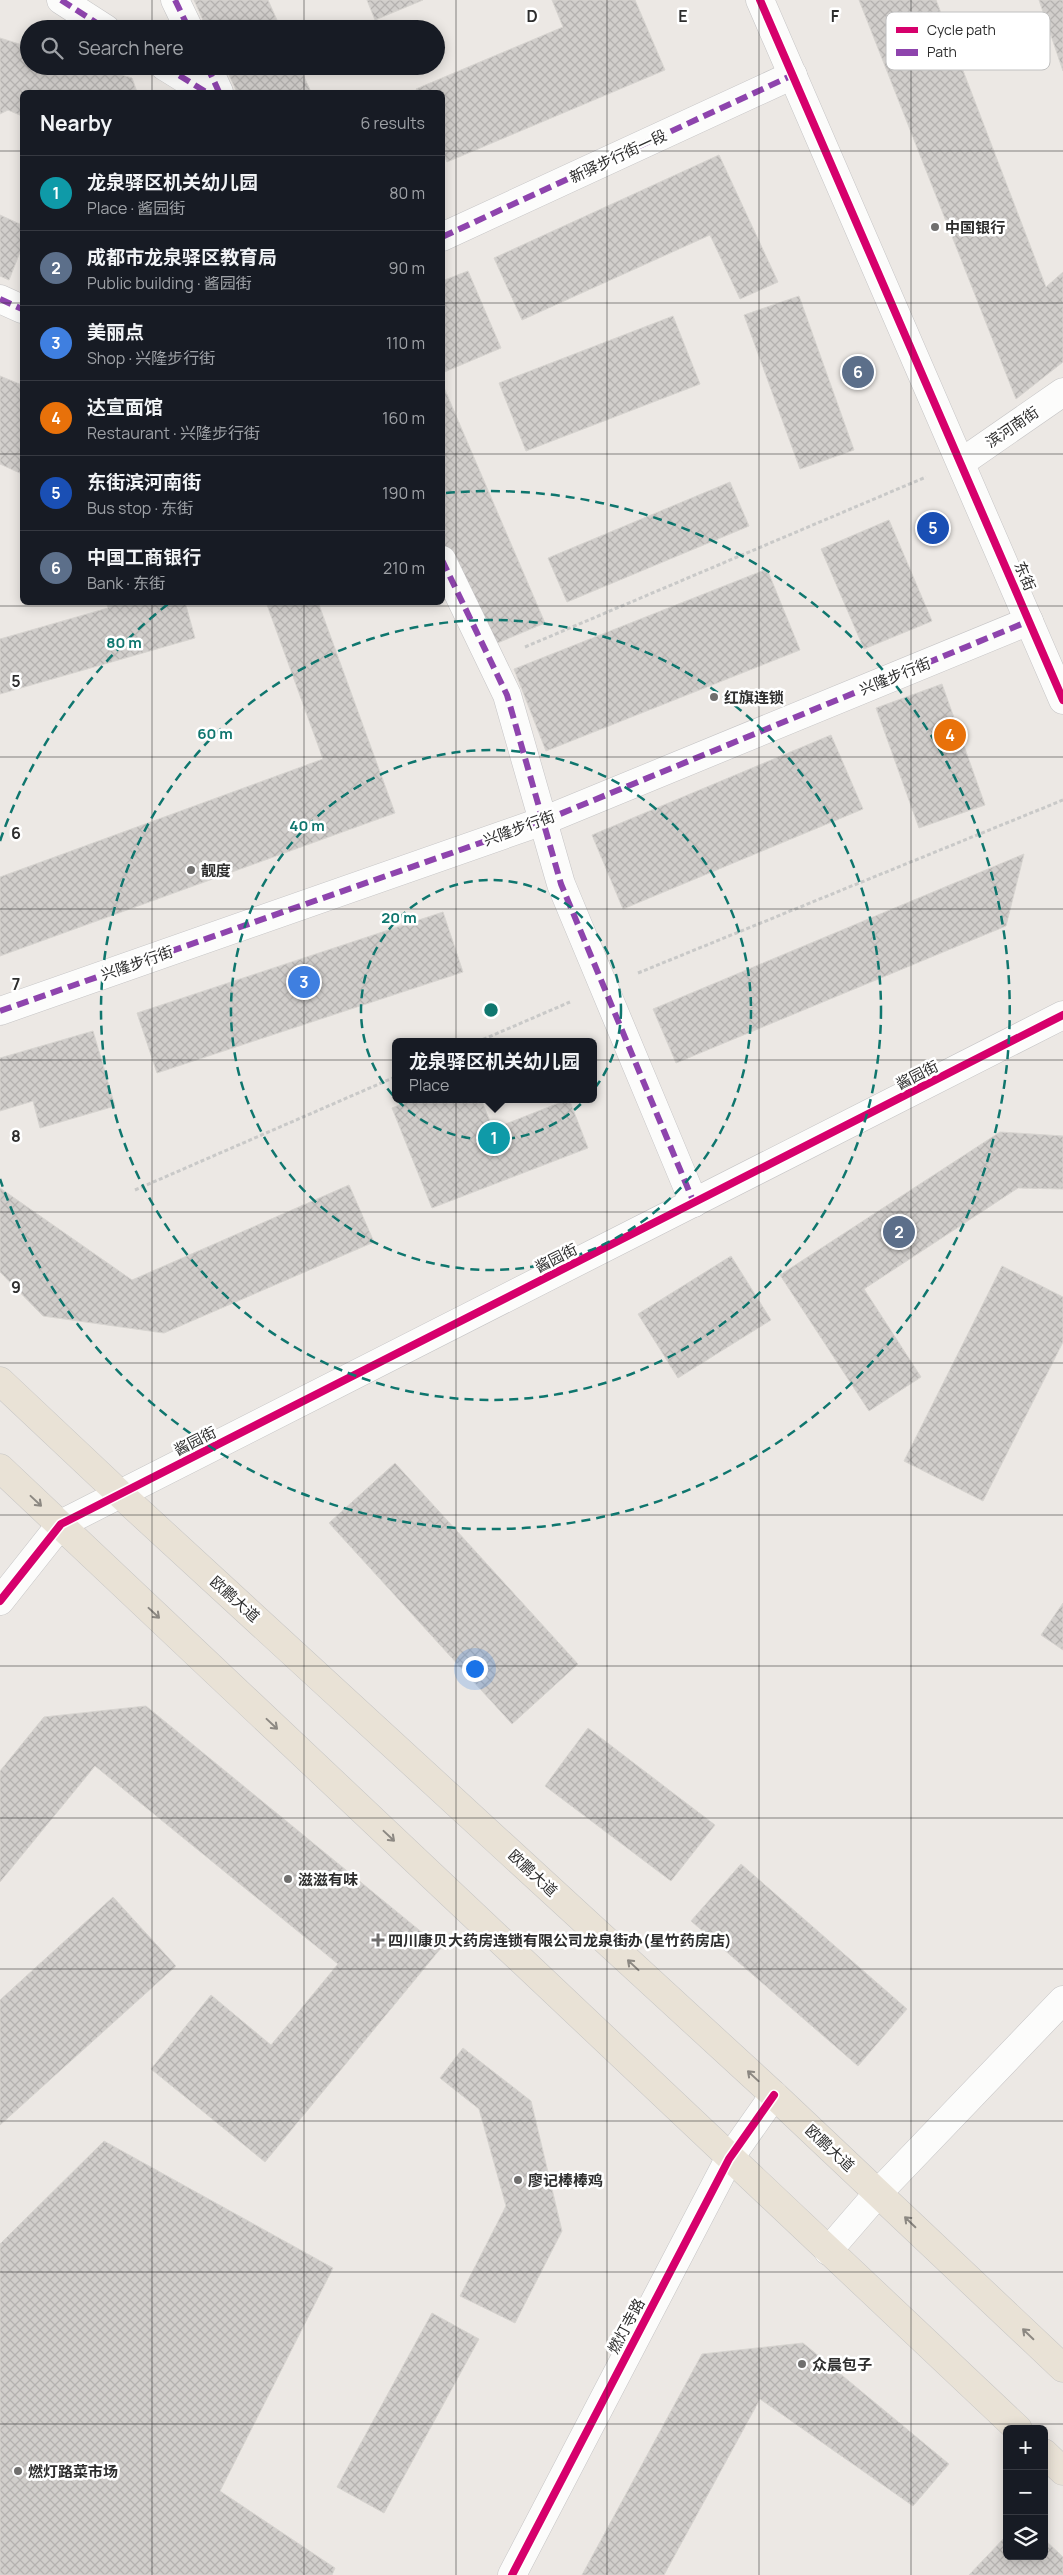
<!DOCTYPE html>
<html lang="en">
<head>
<meta charset="utf-8">
<style>
  :root { --surface:#171b24; --page:#20242c; --text:#f1f3f6; --muted:#9ea1a6; --line:#363941; --accent:#2563eb }
  body { margin:0; font-family:Manrope,"Noto Sans SC",sans-serif; background:var(--page); color:var(--text) }
  .controls { position:absolute; right:15px; bottom:15px; display:grid; overflow:hidden; border-radius:8px; box-shadow:0 2px 12px #0003 }
  .controls button { width:45px; height:45px; display:grid; place-items:center; padding:0; border:0; border-bottom:1px solid var(--line); background:var(--surface); color:var(--text); font:25px sans-serif }
  .you { position:absolute; left:474px; top:1668px; width:18px; height:18px; margin:-12px; border:4px solid #fff; border-radius:50%; background:#1a73e8; box-shadow:0 0 0 8px #1a73e833 }
  .badge { display:grid; place-items:center; width:32px; height:32px; border-radius:50%; background:var(--accent); color:#fff; font-size:16px; font-weight:700 }
  .pin { position:absolute; translate:-50% -50%; border:2px solid #fff; box-shadow:0 1px 5px #0006 }
  .popup { position:absolute; left:392px; top:1038px; width:205px; height:65px; box-sizing:border-box; display:grid; place-content:center; border-radius:8px; background:var(--surface); filter:drop-shadow(0 1px 4px #0005); font-size:16px; white-space:nowrap; color:var(--muted) }
  .popup b { font-size:19px; color:var(--text) }
  .popup::after { content:''; position:absolute; left:50%; top:100%; margin-left:-10px; border:10px solid transparent; border-top-color:var(--surface) }
  .list { margin:0; padding:0; list-style:none }
  h2 { display:flex; justify-content:space-between; align-items:center; height:65px; margin:0; padding:0 20px; font-size:21px }
  h2 small { font-size:16px; font-weight:400; color:var(--muted) }
  .list li { display:grid; grid-template-columns:32px 1fr auto; gap:15px; align-items:center; box-sizing:border-box; height:75px; padding:0 20px; border-top:1px solid var(--line) }
  .list b { display:block; font-size:19px; white-space:nowrap }
  .list p { margin:0; font-size:16px; white-space:nowrap; color:var(--muted) }
  .list em { font-size:16px; font-style:normal; color:var(--muted) }
  .icon { flex:none; width:28px; height:28px; fill:none; stroke:currentColor; stroke-width:2; stroke-linecap:round; stroke-linejoin:round }
  .map { position:relative; flex:none; width:1063px; height:2575px; overflow:hidden }
  .search { position:absolute; background:var(--surface); box-shadow:0 2px 12px #0003; left:20px; top:20px; width:425px; height:55px; display:flex; align-items:center; gap:12px; box-sizing:border-box; padding:0 18px; border-radius:28px; color:var(--muted); font-size:19px }
  .panel { position:absolute; background:var(--surface); box-shadow:0 2px 12px #0003; left:20px; top:90px; width:425px; height:515px; border-radius:8px }
  .map>svg:first-child { display:block }
</style>
</head>
<body>
<div class="map">
<svg width="1063" height="2575" viewBox="0 0 1063 2575">
  <defs>
    <pattern id="building-cross-hatch" width="8" height="8" patternUnits="userSpaceOnUse" patternTransform="scale(1.25)"><rect width="8" height="8" fill="#d1cecb"/><path d="M0 0l8 8M0 8l8-8" fill="none" stroke="#b4b1af"/></pattern>
  </defs>
  <rect width="100%" height="100%" fill="#ece8e4"/>
  <path fill="url(#building-cross-hatch)" stroke="#d7d4d0" d="M 194,0 L 268,0 L 281,29 L 207,29 Z
    M 367,0 L 423,0 L 375,20 Z
    M 552,0 L 635,0 L 665,70 L 447,162 L 442,151 L 442,92 L 418,92 L 416,89 L 563,27 Z
    M 859,0 L 936,0 L 1046,287 L 1063,272 L 1063,362 L 1016,399 Z
    M 1039,0 L 1063,0 L 1063,71 Z
    M 0,38 L 29,47 L 29,66 L 92,66 L 132,78 L 137,92 L 22,92 L 22,116 L 8,110 L 0,114 Z
    M 225,66 L 299,66 L 311,92 L 237,92 Z
    M 719,155 L 778,282 L 740,299 L 710,235 L 522,320 L 494,258 Z
    M 0,215 L 22,225 L 22,247 L 9,280 L 0,276 Z
    M 468,271 L 501,348 L 442,373 L 442,281 Z
    M 799,296 L 854,450 L 800,469 L 744,315 Z
    M 673,316 L 700,384 L 526,451 L 499,383 Z
    M 0,376 L 22,385 L 22,474 L 0,464 Z
    M 442,383 L 545,623 L 488,647 L 442,541 Z
    M 730,482 L 749,526 L 567,602 L 548,558 Z
    M 889,520 L 932,621 L 864,649 L 821,549 Z
    M 767,569 L 800,650 L 546,751 L 514,669 Z
    M 106,602 L 185,602 L 195,638 L 0,694 L 0,639 L 108,608 Z
    M 266,602 L 318,602 L 395,813 L 0,956 L 0,877 L 323,759 Z
    M 942,684 L 985,805 L 919,828 L 876,708 Z
    M 831,735 L 863,809 L 623,909 L 592,835 Z
    M 1024,854 L 1006,926 L 676,1063 L 653,1009 Z
    M 443,912 L 463,972 L 157,1073 L 137,1013 Z
    M 93,1031 L 115,1106 L 40,1128 L 33,1101 L 0,1111 L 0,1058 Z
    M 414,1099 L 481,1099 L 493,1129 L 569,1099 L 588,1148 L 432,1208 L 392,1108 Z
    M 1000,1132 L 1063,1136 L 1063,1189 L 1018,1188 L 864,1289 L 921,1377 L 869,1411 L 780,1275 Z
    M 349,1185 L 374,1242 L 164,1333 L 43,1316 L 0,1272 L 0,1188 L 132,1280 Z
    M 731,1256 L 771,1320 L 678,1378 L 638,1314 Z
    M 1002,1266 L 1063,1297 L 1063,1342 L 983,1501 L 904,1461 Z
    M 395,1463 L 578,1664 L 512,1724 L 329,1523 Z
    M 1063,1603 L 1063,1650 L 1041,1635 Z
    M 146,1706 L 441,1948 L 265,2162 L 151,2069 L 211,1995 L 271,2045 L 338,1964 L 95,1766 L 0,1882 L 0,1771 L 44,1717 Z
    M 588,1728 L 715,1825 L 671,1881 L 545,1786 Z
    M 741,1864 L 907,2009 L 858,2066 L 691,1921 Z
    M 113,1897 L 176,1966 L 0,2125 L 0,2000 Z
    M 463,2048 L 531,2101 L 562,2231 L 515,2323 L 460,2296 L 506,2206 L 479,2109 L 440,2078 Z
    M 104,2141 L 333,2268 L 220,2491 L 335,2568 L 332,2575 L 0,2575 L 0,2244 Z
    M 432,2313 L 479,2339 L 384,2513 L 337,2487 Z
    M 803,2343 L 949,2464 L 913,2506 L 760,2399 L 664,2575 L 582,2575 L 702,2354 Z
    M 1007,2535 L 1007,2556 L 1044,2556 L 1044,2539 L 1063,2557 L 1063,2575 L 969,2575 Z"/>
  <g fill="none" stroke-linecap="round" stroke-linejoin="round">
    <defs>
      <path id="pedestrian" d="M 61,0 L 106,29
        M 175,0 L 189,29
        M 164,66 L 206,92
        M 207,66 L 219,92
        M 442,237 L 793,75
        M 0,299 L 22,309
        M 442,560 L 507,695 L 561,884 L 694,1203
        M 0,1011 L 543,821 L 1029,621"/>
      <path id="minor" d="M 760,0 L 1063,700
        M 962,462 L 1063,392
        M 828,2251 L 879,2192 L 1063,2000"/>
      <path id="tertiary" d="M 0,1601 L 61,1524 L 1063,1015
        M 512,2575 L 729,2159 L 774,2095"/>
      <path id="trunk" d="M 0,1381 L 120,1494 L 774,2095 L 1063,2368
        M 0,1468 L 1018,2429
        M 1044,2453 L 1063,2471"/>
    </defs>
    <use href="#pedestrian" stroke="#c5c4c5" stroke-width="29"/>
    <use href="#minor" stroke="#c5c4c5" stroke-width="29"/>
    <use href="#tertiary" stroke="#c5c4c5" stroke-width="29"/>
    <use href="#trunk" stroke="#c6c5c4" stroke-width="29"/>
    <path stroke="#c9c9c8" stroke-width="3" stroke-dasharray="4 2.5" stroke-linecap="butt" d="M 525,647 L 926,477
      M 638,973 L 1063,800
      M 477,1042 L 570,1002
      M 135,1190 L 395,1077"/>
    <use href="#pedestrian" stroke="#fcfcfb" stroke-width="28"/>
    <use href="#minor" stroke="#fcfcfb" stroke-width="28"/>
    <use href="#tertiary" stroke="#fcfcfb" stroke-width="28"/>
    <use href="#trunk" stroke="#e9e2d6" stroke-width="28"/>
    <path stroke="#8e44ad" stroke-width="6" stroke-dasharray="12 6" stroke-linecap="butt" d="M 61,0 L 106,29
      M 175,0 L 189,29
      M 164,66 L 206,92
      M 207,66 L 219,92
      M 442,237 L 793,75
      M 0,299 L 22,309
      M 442,560 L 507,695 L 561,884 L 694,1203
      M 0,1011 L 543,821 L 1029,621"/>
    <defs>
      <path id="cycleway" d="M 760,0 L 1063,700
        M 0,1601 L 61,1524 L 1063,1015
        M 512,2575 L 729,2159 L 774,2095"/>
    </defs>
    <use href="#cycleway" stroke="#fff" stroke-width="11"/>
    <use href="#cycleway" stroke="#d6006c" stroke-width="8"/>
  </g>
  <defs><path id="oneway-shaft" d="M-6 0H5M1.5-3L5.5 0L1.5 3" fill="none" stroke-width="1.6" stroke-linecap="round" stroke-linejoin="round" transform="scale(1.25)"/></defs>
  <g stroke="#8c8882">
    <use href="#oneway-shaft" transform="translate(36 1501) rotate(43)"/>
    <use href="#oneway-shaft" transform="translate(154 1613) rotate(43)"/>
    <use href="#oneway-shaft" transform="translate(272 1724) rotate(43)"/>
    <use href="#oneway-shaft" transform="translate(389 1836) rotate(43)"/>
    <use href="#oneway-shaft" transform="translate(633 1965) rotate(-137)"/>
    <use href="#oneway-shaft" transform="translate(753 2076) rotate(-137)"/>
    <use href="#oneway-shaft" transform="translate(910 2222) rotate(-136)"/>
    <use href="#oneway-shaft" transform="translate(1028 2334) rotate(-136)"/>
  </g>
  <path fill="none" stroke="#2e2e2e" stroke-width="1" stroke-opacity="0.55" d="M 152,0 L 152,29M 304,0 L 304,29M 456,0 L 456,2575M 607,0 L 607,2575M 759,0 L 759,2575M 911,0 L 911,2575M 152,66 L 152,92M 304,66 L 304,92M 0,151 L 22,151M 442,151 L 1063,151M 0,303 L 22,303M 442,303 L 1063,303M 0,454 L 22,454M 442,454 L 1063,454M 152,602 L 152,2575M 304,602 L 304,2575M 0,606 L 1063,606M 0,757 L 1063,757M 0,909 L 1063,909M 0,1060 L 1063,1060M 0,1212 L 1063,1212M 0,1363 L 1063,1363M 0,1515 L 1063,1515M 0,1666 L 1063,1666M 0,1818 L 1063,1818M 0,1969 L 1063,1969M 0,2121 L 1063,2121M 0,2272 L 1063,2272M 0,2424 L 1063,2424"/>
  <g fill="none" stroke="#0f766e" stroke-width="2.5" stroke-dasharray="9 6">
    <circle cx="491" cy="1010" r="130"/>
    <circle cx="491" cy="1010" r="260"/>
    <circle cx="491" cy="1010" r="390"/>
    <path d="M0 841A519 519 0 0 1 168 604M446 493A519 519 0 1 1 0 1179"/>
  </g>
  <g fill="#706f6e" stroke="#fff" stroke-width="2">
    <circle cx="935" cy="227" r="5"/>
    <circle cx="714" cy="697" r="5"/>
    <circle cx="191" cy="870" r="5"/>
    <circle cx="288" cy="1879" r="5"/>
    <path d="M375.5 1932.5h5v5h5v5h-5v5h-5v-5h-5v-5h5z"/>
    <circle cx="518" cy="2180" r="5"/>
    <circle cx="802" cy="2364" r="5"/>
    <circle cx="18" cy="2471" r="5"/>
  </g>
  <g text-anchor="middle" dominant-baseline="central" stroke-width="5" stroke-linejoin="round" paint-order="stroke">
    <g font-size="15" fill="#2e2e2e" stroke="#fff">
      <text transform="translate(618 156) rotate(-25)">新驿步行街一段</text>
      <text transform="translate(1012 427) rotate(-34)">滨河南街</text>
      <text transform="translate(1025 576) rotate(67)">东街</text>
      <text transform="translate(895 676) rotate(-22)">兴隆步行街</text>
      <text transform="translate(519 828) rotate(-20)">兴隆步行街</text>
      <text transform="translate(137 963) rotate(-19)">兴隆步行街</text>
      <text transform="translate(917 1075) rotate(-27)">酱园街</text>
      <text transform="translate(556 1258) rotate(-27)">酱园街</text>
      <text transform="translate(195 1441) rotate(-27)">酱园街</text>
      <text transform="translate(235 1599) rotate(42)">欧鹏大道</text>
      <text transform="translate(533 1873) rotate(43)">欧鹏大道</text>
      <text transform="translate(830 2148) rotate(43)">欧鹏大道</text>
      <text transform="translate(626 2326) rotate(-62)">燃灯寺路</text>
    </g>
    <g font-size="15" font-weight="bold" fill="#2e2e2e" stroke="#fff" text-anchor="start">
      <text x="945" y="227">中国银行</text>
      <text x="724" y="697">红旗连锁</text>
      <text x="201" y="870">靓度</text>
      <text x="298" y="1879">滋滋有味</text>
      <text x="388" y="1940">四川康贝大药房连锁有限公司龙泉街办(星竹药房店)</text>
      <text x="528" y="2180">廖记棒棒鸡</text>
      <text x="812" y="2364">众晨包子</text>
      <text x="28" y="2471">燃灯路菜市场</text>
    </g>
  </g>
  <rect x="886" y="12" width="164" height="58" rx="8" fill="#fff" stroke="#c0c0c0" stroke-width="1"/>
  <rect x="896" y="27" width="22" height="6" fill="#d6006c"/>
  <rect x="896" y="49" width="22" height="7" fill="#8e44ad"/>
  <g font-size="14" fill="#2e2e2e">
    <text x="927" y="35">Cycle path</text>
    <text x="927" y="57">Path</text>
  </g>
  <g font-size="16" text-anchor="middle" font-weight="bold" fill="#2e2e2e" stroke="#fff" stroke-width="5" stroke-linejoin="round" paint-order="stroke">
    <text x="532" y="22">D</text>
    <text x="683" y="22">E</text>
    <text x="835" y="22">F</text>
    <text x="16" y="687">5</text>
    <text x="16" y="839">6</text>
    <text x="16" y="990">7</text>
    <text x="16" y="1142">8</text>
    <text x="16" y="1293">9</text>
  </g>
  <circle cx="491" cy="1010" r="8" fill="#0f766e" stroke="#fff" stroke-width="2.5"/>
  <g font-size="15" text-anchor="middle" font-weight="bold" fill="#0f766e" stroke="#fff" stroke-width="5" stroke-linejoin="round" paint-order="stroke">
    <text x="124" y="648">80 m</text>
    <text x="215" y="739">60 m</text>
    <text x="307" y="831">40 m</text>
    <text x="399" y="923">20 m</text>
  </g>
</svg>
<div class="controls">
<button>+</button>
<button>−</button>
<button><svg class="icon" aria-label="layers" viewBox="0 0 24 24"><path d="M12 4l9 5-9 5-9-5zM3 14l9 5 9-5"/></svg></button>
</div>
<div class="you"></div>
<div class="pin badge" style="left:494px;top:1138px;background:#0f9aa8">1</div>
<div class="popup"><b>龙泉驿区机关幼儿园</b>Place</div>
<div class="pin badge" style="left:899px;top:1232px;background:#5c6f8a">2</div>
<div class="pin badge" style="left:304px;top:982px;background:#3f7fe0">3</div>
<div class="pin badge" style="left:950px;top:735px;background:#e8710a">4</div>
<div class="pin badge" style="left:933px;top:528px;background:#1a4fb4">5</div>
<div class="pin badge" style="left:858px;top:372px;background:#5c6f8a">6</div>
<div class="search"><svg class="icon" aria-label="search" viewBox="0 0 24 24"><circle cx="10" cy="10" r="6"/><path d="M15 15l6 6"/></svg>Search here</div>
<section class="panel">
<h2>Nearby<small>6 results</small></h2>
<ul class="list">
<li><span class="badge" style="background:#0f9aa8">1</span><div><b>龙泉驿区机关幼儿园</b><p>Place · 酱园街</p></div><em>80 m</em></li>
<li><span class="badge" style="background:#5c6f8a">2</span><div><b>成都市龙泉驿区教育局</b><p>Public building · 酱园街</p></div><em>90 m</em></li>
<li><span class="badge" style="background:#3f7fe0">3</span><div><b>美丽点</b><p>Shop · 兴隆步行街</p></div><em>110 m</em></li>
<li><span class="badge" style="background:#e8710a">4</span><div><b>达宣面馆</b><p>Restaurant · 兴隆步行街</p></div><em>160 m</em></li>
<li><span class="badge" style="background:#1a4fb4">5</span><div><b>东街滨河南街</b><p>Bus stop · 东街</p></div><em>190 m</em></li>
<li><span class="badge" style="background:#5c6f8a">6</span><div><b>中国工商银行</b><p>Bank · 东街</p></div><em>210 m</em></li>
</ul>
</section>
</div>
</body>
</html>
